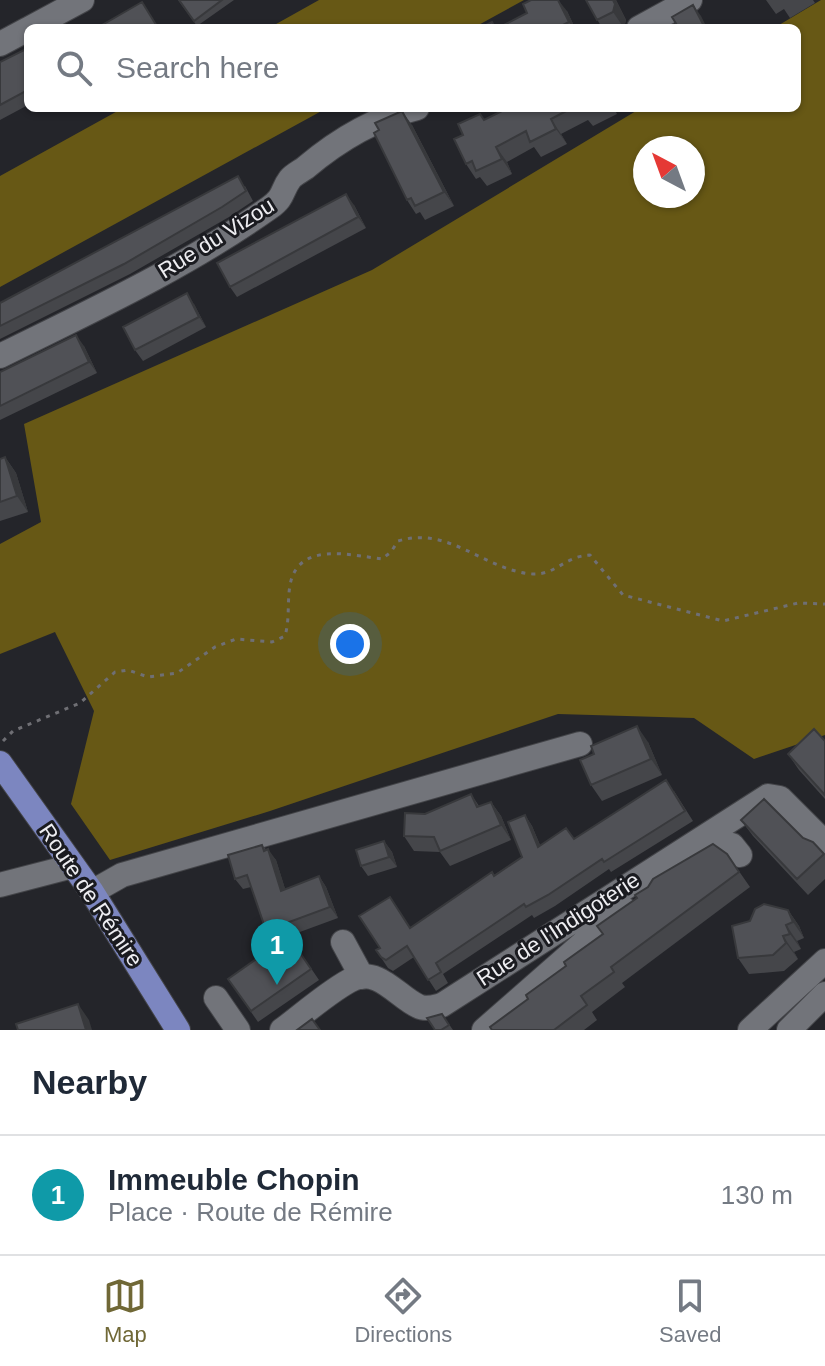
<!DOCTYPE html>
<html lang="en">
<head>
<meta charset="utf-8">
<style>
  :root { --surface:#fff; --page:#f6f6f7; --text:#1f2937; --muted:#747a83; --line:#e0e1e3; --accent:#706836 }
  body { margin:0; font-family:Arial,sans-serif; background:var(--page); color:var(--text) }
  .compass { position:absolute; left:633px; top:136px; width:72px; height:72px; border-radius:50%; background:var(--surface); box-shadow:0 2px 6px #0004; rotate:319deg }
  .you { position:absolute; left:350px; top:644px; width:28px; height:28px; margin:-20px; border:6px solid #fff; border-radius:50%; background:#1a73e8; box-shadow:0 0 0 12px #1a73e833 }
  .badge { display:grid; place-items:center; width:52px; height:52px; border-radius:50%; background:var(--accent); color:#fff; font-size:26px; font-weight:700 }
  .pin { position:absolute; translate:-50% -66px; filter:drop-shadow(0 2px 4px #0008) }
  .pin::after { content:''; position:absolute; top:42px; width:28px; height:24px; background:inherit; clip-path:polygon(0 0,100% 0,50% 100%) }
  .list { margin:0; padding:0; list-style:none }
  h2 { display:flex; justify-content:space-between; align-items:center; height:104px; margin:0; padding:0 32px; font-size:34px }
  h2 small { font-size:26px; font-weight:400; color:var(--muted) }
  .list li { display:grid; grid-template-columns:52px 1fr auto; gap:24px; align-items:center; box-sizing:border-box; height:120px; padding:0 32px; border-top:2px solid var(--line) }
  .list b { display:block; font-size:30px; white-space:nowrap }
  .list p { margin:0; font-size:26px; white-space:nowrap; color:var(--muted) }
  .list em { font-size:26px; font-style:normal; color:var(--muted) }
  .icon { flex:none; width:44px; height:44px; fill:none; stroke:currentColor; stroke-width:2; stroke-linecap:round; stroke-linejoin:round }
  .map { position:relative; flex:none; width:825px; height:1030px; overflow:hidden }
  .search { position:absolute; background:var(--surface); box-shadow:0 2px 6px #0004; left:24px; right:24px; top:24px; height:88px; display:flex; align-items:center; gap:20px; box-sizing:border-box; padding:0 28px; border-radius:12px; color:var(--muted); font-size:30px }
  .sheet { height:224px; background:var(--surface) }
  nav { display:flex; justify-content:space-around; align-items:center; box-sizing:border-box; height:112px; border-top:2px solid var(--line); background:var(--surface); font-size:22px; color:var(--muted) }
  nav a { display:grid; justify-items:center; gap:4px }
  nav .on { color:var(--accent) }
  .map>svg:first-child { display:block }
</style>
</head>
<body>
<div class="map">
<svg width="825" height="1030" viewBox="0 0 825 1030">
  <rect width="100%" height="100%" fill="#24252a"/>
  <path fill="#675815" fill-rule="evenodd" d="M 319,0 L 524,0 L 473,28 L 269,28 Z
    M 821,0 L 825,0 L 825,735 L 754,759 L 694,718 L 558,714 L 270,811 L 110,860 L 71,804 L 94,711 L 55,632 L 0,654 L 0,544 L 41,522 L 24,424 L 372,270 L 641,108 L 797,108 L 797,28 L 774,28 ZM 645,148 L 693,148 L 693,196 L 645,196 Z
    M 123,108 L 327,108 L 0,287 L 0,176 Z"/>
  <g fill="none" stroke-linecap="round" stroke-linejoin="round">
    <defs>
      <path id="minor" d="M 30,28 L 82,0
        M 639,28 L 690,0
        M 0,44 L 28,29
        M 0,356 C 91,311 186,267 269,208 C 285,197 281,191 290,179 C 293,175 301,171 305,168 C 338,140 375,118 417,108
        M 697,858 L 721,843 L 732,845 L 740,855
        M 0,885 L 73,866
        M 92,892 L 122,875 L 580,744
        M 343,942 L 362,977
        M 216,998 L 238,1030
        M 282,1030 C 301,1016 333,988 353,979 C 378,967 398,997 418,1006 C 426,1010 434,1007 442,1005 L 768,796 L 780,798 L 825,843
        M 484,1030 L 623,908
        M 750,1030 L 825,961
        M 789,1030 L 825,994"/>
      <path id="major" d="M 0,763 L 92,892 L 178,1030"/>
    </defs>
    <use href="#minor" stroke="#434448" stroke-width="26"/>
    <use href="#major" stroke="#434448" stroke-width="26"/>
    <path stroke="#6f6f74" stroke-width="3" stroke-dasharray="4 6" stroke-linecap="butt" d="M 3,741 L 13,731 L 80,703 L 115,672 L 128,670 L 148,677 L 177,673 L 215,647 L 236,639 L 272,642 L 285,636 C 290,618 287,603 290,585 C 298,541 350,555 382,559 L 391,552 L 398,541 C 449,525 485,571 533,574 C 556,575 565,556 590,555 L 623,595 L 723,621 L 798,603 L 825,604"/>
    <use href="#minor" stroke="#72747a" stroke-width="24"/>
    <use href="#major" stroke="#7c86c0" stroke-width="24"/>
  </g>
  <path fill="#45464a" d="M 178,0 L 234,0 L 197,26 Z
    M 586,0 L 616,0 L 626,20 L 624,28 L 602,28 Z
    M 766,0 L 813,0 L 815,3 L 790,18 L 784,9 L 776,14 Z
    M 567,11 L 575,28 L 498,28 Z
    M 28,48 L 28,105 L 0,120 L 0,62 Z
    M 508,108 L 614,108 L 617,114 L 593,126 L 588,120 L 561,134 L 567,144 L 541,157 L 534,147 L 507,162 L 512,174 L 487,186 L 480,177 L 476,179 L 466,164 L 463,135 L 485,120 Z
    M 412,125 L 454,206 L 425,220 L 420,212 L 416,214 L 407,200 Z
    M 245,186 L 253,201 L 229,217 L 130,274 L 0,339 L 0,303 Z
    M 354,205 L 366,228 L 237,297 L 230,287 Z
    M 194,304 L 206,327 L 143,361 L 135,350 Z
    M 84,346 L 97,373 L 0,420 L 0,372 Z
    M 5,457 L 16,473 L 28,512 L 0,521 L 0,459 Z
    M 825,741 L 825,799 L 799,770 L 788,754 Z
    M 648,742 L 662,775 L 602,801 L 591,785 Z
    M 674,791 L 693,821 L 611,872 L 609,869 L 555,906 L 534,918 L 532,915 L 443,974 L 448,983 L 436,991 L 414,957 L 393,971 L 388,968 L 376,950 L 522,857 L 525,815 L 532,826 L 540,845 L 574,838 Z
    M 471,794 L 479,806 L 491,802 L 501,816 L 511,840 L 450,866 L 440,852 L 414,851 L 404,836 L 425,814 Z
    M 741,820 L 803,838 L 813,842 L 825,855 L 825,879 L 808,895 L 753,836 Z
    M 384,841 L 392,852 L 397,867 L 368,876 L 361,866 Z
    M 262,845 L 276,860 L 285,889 L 319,876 L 326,887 L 338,918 L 289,936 L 319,980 L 258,1022 L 228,979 L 272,948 L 251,887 L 243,889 L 235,879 Z
    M 727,854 L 750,887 L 622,983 L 625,987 L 592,1012 L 597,1020 L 584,1030 L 492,1030 Z
    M 788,910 L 799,926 L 804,938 L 797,941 L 801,949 L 794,952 L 798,959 L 784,971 L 749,974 L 738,958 Z
    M 442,1014 L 453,1030 L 435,1030 Z"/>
  <path fill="#38393c" d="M 558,0 L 567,11 L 575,28 L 573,28 L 569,22 Z
    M 613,0 L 616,0 L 626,20 L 624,28 L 613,12 Z
    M 693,5 L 701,16 L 707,28 L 705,28 Z
    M 402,111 L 412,125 L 454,206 L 444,192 Z
    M 551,119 L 561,134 L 567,144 L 556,129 Z
    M 496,147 L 507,162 L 512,174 L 502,159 Z
    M 346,194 L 354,205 L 366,228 L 358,217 Z
    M 187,293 L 194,304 L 206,327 L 199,317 Z
    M 76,335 L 84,346 L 97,373 L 89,362 Z
    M 5,457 L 16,473 L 28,512 L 17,496 Z
    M 637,726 L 648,742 L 662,775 L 651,759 Z
    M 491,802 L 501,816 L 511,840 L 501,825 Z
    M 525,815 L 532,826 L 545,857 L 538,847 Z
    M 384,841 L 392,852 L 397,867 L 389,857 Z
    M 268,849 L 276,860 L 289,901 L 281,891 Z
    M 319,876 L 326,887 L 338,918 L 330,907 Z
    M 788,910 L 799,926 L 804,938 L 793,922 Z
    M 786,925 L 797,941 L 801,949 L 790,934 Z
    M 783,936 L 794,952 L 798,959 L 786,943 Z
    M 78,1004 L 89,1020 L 92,1030 L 86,1030 Z"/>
  <path fill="#505156" stroke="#38393c" stroke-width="2" d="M 179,0 L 222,0 L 194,21 Z
    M 531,0 L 558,0 L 569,22 L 561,26 L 562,28 L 498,28 L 527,13 L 523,4 Z
    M 586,0 L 613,0 L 615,4 L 613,12 L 597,20 Z
    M 142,2 L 158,28 L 97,28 Z
    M 693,5 L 705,28 L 671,28 L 677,25 L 672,17 Z
    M 492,22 L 495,28 L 480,28 Z
    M 28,48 L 28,90 L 0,105 L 0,62 Z
    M 508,108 L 572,108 L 551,119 L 556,129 L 530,142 L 526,131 L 496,147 L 502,159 L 476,171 L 472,161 L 466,164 L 454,139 L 463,135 L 458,124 L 480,114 L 484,120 Z
    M 402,111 L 444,192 L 415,206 L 411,198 L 407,200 L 374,133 L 379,130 L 375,123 Z
    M 238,176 L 246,191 L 222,207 L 124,264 L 0,326 L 0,303 Z
    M 346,194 L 358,217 L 230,287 L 217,263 Z
    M 187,293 L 199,317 L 135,350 L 123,327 Z
    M 76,335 L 89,362 L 0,406 L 0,372 Z
    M 5,457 L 17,496 L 0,502 L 0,459 Z
    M 637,726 L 651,759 L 591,785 L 580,760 L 594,754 L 591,746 Z
    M 814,729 L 825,741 L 825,795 L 788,754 Z
    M 666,780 L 685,811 L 604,862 L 602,859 L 548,895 L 526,907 L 524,904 L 436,963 L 441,972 L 428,980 L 407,946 L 386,960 L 381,957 L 376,950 L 380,948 L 359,916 L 390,897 L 410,928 L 492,872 L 494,876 L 522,857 L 508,822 L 525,815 L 538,847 L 566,828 L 574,839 Z
    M 471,794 L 477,807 L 491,802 L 501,825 L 440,851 L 434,837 L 404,836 L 405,813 L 425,814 Z
    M 764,799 L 803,838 L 813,842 L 824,854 L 797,879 L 741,820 Z
    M 384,841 L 389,857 L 361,866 L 356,850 Z
    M 713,844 L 727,854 L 739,872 L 611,967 L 614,972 L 581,996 L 587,1005 L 554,1030 L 492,1030 L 490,1027 L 528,999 L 526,995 L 566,966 L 564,962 L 603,934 L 597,926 L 637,898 L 635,895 L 648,887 L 653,879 Z
    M 262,845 L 264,851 L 268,849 L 281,891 L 319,876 L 330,907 L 281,925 L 311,969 L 251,1011 L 228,979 L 272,948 L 247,875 L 235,879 L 228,855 Z
    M 764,904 L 788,910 L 793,922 L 786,925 L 790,934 L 783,936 L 786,943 L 773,955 L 738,958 L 732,926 L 750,921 L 755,909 Z
    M 78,1004 L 86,1030 L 18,1030 L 16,1024 Z
    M 442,1014 L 449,1025 L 441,1030 L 435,1030 L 427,1018 Z
    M 312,1019 L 320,1030 L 297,1030 Z"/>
  <g text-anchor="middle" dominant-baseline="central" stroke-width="6" stroke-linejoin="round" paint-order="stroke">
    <g font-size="22" fill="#ededf1" stroke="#1a1b20">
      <text transform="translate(216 238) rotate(-32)">Rue du Vizou</text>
      <text transform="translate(91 895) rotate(56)">Route de Rémire</text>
      <text transform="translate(558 929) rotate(-33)">Rue de l'Indigoterie</text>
    </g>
  </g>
</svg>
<svg class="compass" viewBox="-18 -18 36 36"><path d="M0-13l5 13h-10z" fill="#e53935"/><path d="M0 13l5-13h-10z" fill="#747a83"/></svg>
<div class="you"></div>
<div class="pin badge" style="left:277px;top:985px;background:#0f9aa8">1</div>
<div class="search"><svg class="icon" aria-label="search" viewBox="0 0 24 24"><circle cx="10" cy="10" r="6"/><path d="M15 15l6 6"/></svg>Search here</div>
</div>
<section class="sheet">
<h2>Nearby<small></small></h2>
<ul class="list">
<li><span class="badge" style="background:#0f9aa8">1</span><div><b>Immeuble Chopin</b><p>Place · Route de Rémire</p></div><em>130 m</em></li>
</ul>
</section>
<nav>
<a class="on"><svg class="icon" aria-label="map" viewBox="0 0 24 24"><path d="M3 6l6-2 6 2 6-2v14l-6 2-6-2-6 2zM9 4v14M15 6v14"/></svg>Map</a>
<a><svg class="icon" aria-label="directions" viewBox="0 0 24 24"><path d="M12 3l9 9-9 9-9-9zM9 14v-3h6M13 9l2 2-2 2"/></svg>Directions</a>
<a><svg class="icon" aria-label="saved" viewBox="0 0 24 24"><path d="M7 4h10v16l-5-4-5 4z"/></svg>Saved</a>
</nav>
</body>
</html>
